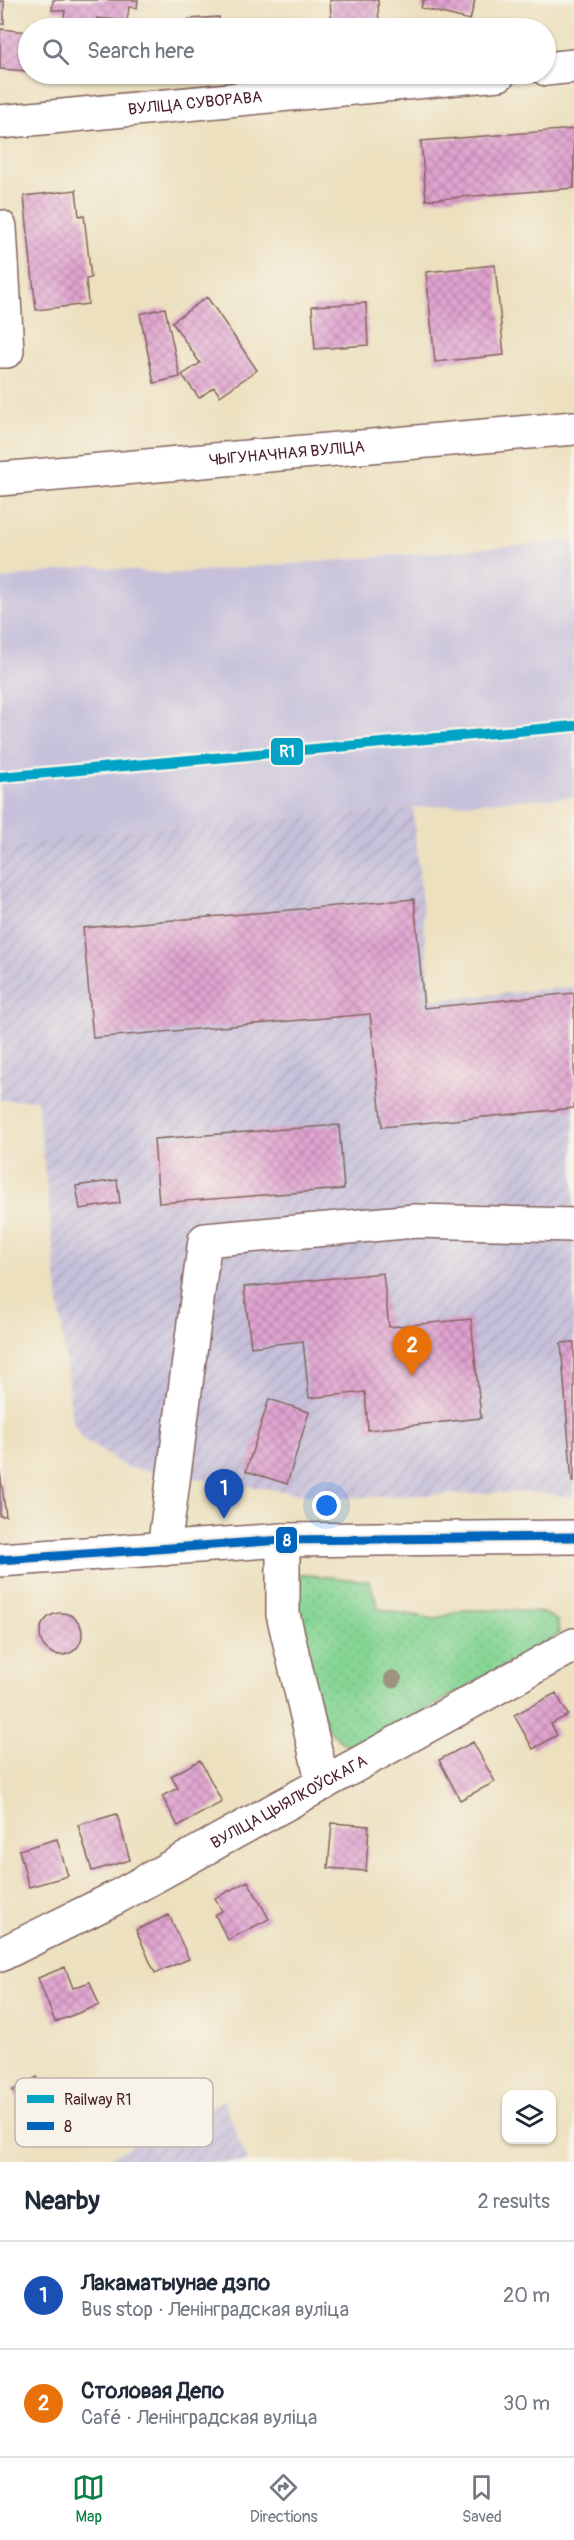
<!DOCTYPE html>
<html lang="en">
<head>
<meta charset="utf-8">
<style>
  :root { --surface:#fff; --page:#f2f2f3; --text:#1f2937; --muted:#747a83; --line:#e0e1e3; --accent:#0b8043 }
  body { margin:0; font-family:Pangolin,sans-serif; background:var(--page); color:var(--text) }
  .controls { position:absolute; right:18px; bottom:18px; display:grid; overflow:hidden; border-radius:12px; box-shadow:0 2px 4px #0004 }
  .controls button { width:54px; height:54px; display:grid; place-items:center; padding:0; border:0; border-bottom:2px solid var(--line); background:var(--surface); color:var(--text); font:30px sans-serif }
  .you { position:absolute; left:327px; top:1506px; width:21px; height:21px; margin:-15px; border:4px solid #fff; border-radius:50%; background:#1a73e8; box-shadow:0 0 0 9px #1a73e833 }
  .badge { display:grid; place-items:center; width:39px; height:39px; border-radius:50%; background:var(--accent); color:#fff; font-size:20px; font-weight:700 }
  .pin { position:absolute; translate:-50% -50px; filter:drop-shadow(0 2px 3px #0008) }
  .pin::after { content:''; position:absolute; top:32px; width:21px; height:18px; background:inherit; clip-path:polygon(0 0,100% 0,50% 100%) }
  .list { margin:0; padding:0; list-style:none }
  h2 { display:flex; justify-content:space-between; align-items:center; height:78px; margin:0; padding:0 24px; font-size:26px }
  h2 small { font-size:20px; font-weight:400; color:var(--muted) }
  .list li { display:grid; grid-template-columns:39px 1fr auto; gap:18px; align-items:center; box-sizing:border-box; height:108px; padding:0 24px; border-top:2px solid var(--line) }
  .list b { display:block; font-size:22px; white-space:nowrap }
  .list p { margin:0; font-size:20px; white-space:nowrap; color:var(--muted) }
  .list em { font-size:20px; font-style:normal; color:var(--muted) }
  .icon { flex:none; width:33px; height:33px; fill:none; stroke:currentColor; stroke-width:2; stroke-linecap:round; stroke-linejoin:round }
  .map { position:relative; flex:none; width:574px; height:2162px; overflow:hidden }
  .search { position:absolute; background:var(--surface); box-shadow:0 2px 4px #0004; left:18px; right:18px; top:18px; height:66px; display:flex; align-items:center; gap:15px; box-sizing:border-box; padding:0 21px; border-radius:33px; color:var(--muted); font-size:22px }
  .sheet { height:294px; background:var(--surface) }
  nav { display:flex; justify-content:space-around; align-items:center; box-sizing:border-box; height:84px; border-top:2px solid var(--line); background:var(--surface); font-size:16px; color:var(--muted) }
  nav a { display:grid; justify-items:center; gap:3px }
  nav .on { color:var(--accent) }
  .map>svg:first-child { display:block }
</style>
</head>
<body>
<div class="map">
<svg width="574" height="2162" viewBox="0 0 574 2162">
  <defs>
    <pattern id="industrial-furrows" width="10" height="10" patternUnits="userSpaceOnUse" patternTransform="scale(1.5)"><rect width="10" height="10" fill="#c6c0da"/><path d="M-1 1l2-2M0 10L10 0M9 11l2-2" fill="none" stroke="#aca5bb"/></pattern>
    <pattern id="grass-dots" width="8" height="8" patternUnits="userSpaceOnUse" patternTransform="scale(1.5)"><rect width="8" height="8" fill="#86d594"/><path d="M2 2h.1M6 6h.1" fill="none" stroke="#75b680" stroke-width="1.8" stroke-linecap="round"/></pattern>
    <pattern id="building-cross-hatch" width="8" height="8" patternUnits="userSpaceOnUse" patternTransform="scale(1.5)"><rect width="8" height="8" fill="#e0a3d0"/><path d="M0 0l8 8M0 8l8-8" fill="none" stroke="#b884a9"/></pattern>
  </defs>
  <rect width="100%" height="100%" fill="#f7f3e8"/>
  <filter id="ink" filterUnits="userSpaceOnUse"><feTurbulence type="fractalNoise" baseFrequency=".0167" numOctaves="2"/><feDisplacementMap in="SourceGraphic" scale="12" xChannelSelector="R" yChannelSelector="G"/><feConvolveMatrix kernelMatrix="1 2 1 2 8 2 1 2 1" color-interpolation-filters="sRGB"/></filter>
  <filter id="wash" filterUnits="userSpaceOnUse"><feTurbulence type="fractalNoise" baseFrequency=".008" numOctaves="4" result="noise"/><feDisplacementMap in="SourceGraphic" scale="24" xChannelSelector="R" yChannelSelector="G"/><feGaussianBlur stdDeviation="1.35" result="paint"/><feColorMatrix in="noise" values="0 0 0 0 0 0 0 0 0 0 0 0 0 0 0 0 0 1.4 0 .05"/><feComposite in="paint" operator="in"/></filter>
  <g filter="url(#wash)">
    <rect width="100%" height="100%" fill="#ece0be"/>
    <path fill="url(#industrial-furrows)" d="M 413,808 L 431,1000 L 574,987 L 574,1497 L 527,1492 L 329,1498 L 128,1468 L 83,1439 L 72,1421 L 37,1100 L 0,1100 L 0,850 L 87,833 Z
      M 224,2100 L 247,2162 L 100,2162 Z"/>
    <path fill="#c6c0da" d="M 574,541 L 574,797 L 487,802 L 87,833 L 0,850 L 0,580 L 89,566 L 167,574 Z"/>
    <path fill="url(#grass-dots)" stroke="#687a60" stroke-width="1.5" d="M 299,1574 L 369,1581 L 379,1609 L 435,1619 L 463,1610 L 509,1610 L 544,1613 L 558,1621 L 559,1635 L 358,1748 L 345,1745 L 328,1729 L 292,1613 Z"/>
    <g id="blocks">
      <path fill="url(#building-cross-hatch)" d="M 53,0 L 138,0 L 137,8 L 129,7 L 127,21 L 97,18 L 96,28 L 63,25 L 65,11 L 52,10 Z
        M 330,0 L 378,0 L 379,28 L 332,28 Z
        M 423,0 L 475,0 L 470,20 L 421,8 Z
        M 0,1 L 4,1 L 4,24 L 0,24 Z
        M 219,17 L 220,28 L 190,28 L 189,19 Z
        M 0,29 L 28,32 L 28,71 L 0,69 Z
        M 574,129 L 574,188 L 426,200 L 421,141 Z
        M 76,190 L 79,216 L 84,215 L 91,278 L 86,279 L 88,304 L 36,310 L 24,196 Z
        M 495,265 L 504,355 L 435,362 L 426,272 Z
        M 207,297 L 257,370 L 220,396 L 214,387 L 199,398 L 182,375 L 200,363 L 172,322 Z
        M 366,303 L 368,345 L 315,349 L 312,306 Z
        M 165,308 L 180,377 L 154,383 L 140,314 Z
        M 414,899 L 424,1008 L 574,993 L 574,1108 L 382,1127 L 370,1014 L 93,1038 L 83,928 Z
        M 339,1125 L 344,1189 L 159,1203 L 154,1139 Z
        M 117,1180 L 120,1203 L 80,1209 L 76,1186 Z
        M 383,1273 L 389,1327 L 471,1319 L 481,1418 L 368,1430 L 365,1392 L 309,1398 L 303,1341 L 251,1347 L 244,1287 Z
        M 574,1342 L 574,1482 L 572,1482 L 561,1343 Z
        M 269,1399 L 309,1412 L 287,1484 L 246,1471 Z
        M 0,1472 L 6,1516 L 0,1516 Z
        M40 1634a21 21 0 1 1 42 0a21 21 0 1 1-42 0Z
        M 556,1693 L 568,1715 L 551,1724 L 557,1735 L 533,1749 L 514,1715 Z
        M 473,1742 L 495,1782 L 460,1800 L 439,1760 Z
        M 200,1760 L 222,1802 L 178,1826 L 162,1796 L 178,1788 L 171,1776 Z
        M 117,1814 L 130,1860 L 92,1871 L 78,1825 Z
        M 332,1823 L 369,1826 L 366,1871 L 328,1868 Z
        M 57,1839 L 68,1876 L 29,1887 L 19,1850 Z
        M 248,1881 L 269,1919 L 228,1940 L 215,1915 L 222,1911 L 215,1898 Z
        M 169,1915 L 189,1959 L 155,1973 L 136,1930 Z
        M 65,1967 L 73,1988 L 90,1982 L 99,2005 L 55,2022 L 38,1978 Z
        M 37,2077 L 56,2114 L 32,2127 L 13,2090 Z"/>
    </g>
  </g>
  <g filter="url(#ink)">
    <use href="#blocks" fill-opacity="0" stroke="#83635e" stroke-width="1.5"/>
    <g fill="none" stroke-linecap="round" stroke-linejoin="round">
      <defs>
        <g id="minor">
          <path d="M 546,69 L 574,66"/>
          <path id="s1" d="M 0,122 L 499,74"/>
          <path d="M 0,227 L 7,351 L 0,351"/>
          <path id="s2" d="M 0,479 L 574,428"/>
          <path d="M 283,1540 L 283,1614 L 323,1784"/>
          <path d="M 164,1549 L 205,1240 L 415,1221 L 574,1225"/>
          <path d="M 0,1560 L 283,1540 L 574,1537"/>
          <path id="s3" d="M 0,1955 L 115,1898 L 574,1645"/>
        </g>
      </defs>
      <use href="#minor" stroke="#83635e" stroke-width="36"/>
      <use href="#minor" stroke="#fff" stroke-width="33"/>
      <defs>
        <path id="bus-1" d="M 0,1560 L 283,1540 L 574,1537"/>
      </defs>
      <use href="#bus-1" stroke="#f7f3e8" stroke-width="14"/>
      <use href="#bus-1" stroke="#0065bd" stroke-width="9"/>
      <defs>
        <path id="rail-1" d="M 0,777 L 574,726"/>
      </defs>
      <use href="#rail-1" stroke="#f7f3e8" stroke-width="15"/>
      <use href="#rail-1" stroke="#04a2c6" stroke-width="10"/>
    </g>
    <circle fill="#9d947e" cx="393" cy="1679" r="9"/>
  </g>
  <g text-anchor="middle" dominant-baseline="central" stroke-width="4.5" stroke-linejoin="round" paint-order="stroke">
    <g font-size="16" fill="#4a1f2b" stroke="#f7f3e8">
      <text stroke="none"><textPath href="#s1" startOffset="196">ВУЛІЦА СУВОРАВА</textPath></text>
      <text stroke="none"><textPath href="#s2" startOffset="288">ЧЫГУНАЧНАЯ ВУЛІЦА</textPath></text>
      <text stroke="none"><textPath href="#s3" startOffset="327">ВУЛІЦА ЦЫЯЛКОЎСКАГА</textPath></text>
    </g>
  </g>
  <rect x="15" y="2078" width="198" height="69" rx="9" fill="#f7f3e8" stroke="#c3b3af" stroke-width="1.5"/>
  <rect x="27" y="2095" width="27" height="8" fill="#04a2c6"/>
  <rect x="27" y="2122" width="27" height="8" fill="#0065bd"/>
  <g font-size="16" fill="#4a1f2b">
    <text x="64" y="2105">Railway R1</text>
    <text x="64" y="2132">8</text>
  </g>
  <g stroke="#f7f3e8" stroke-width="2">
    <rect x="270" y="737" width="34" height="29" rx="6" fill="#04a2c6"/>
    <rect x="275" y="1526" width="23" height="28" rx="6" fill="#0065bd"/>
  </g>
  <g font-size="16" text-anchor="middle" font-weight="bold" fill="#fff">
    <text x="287" y="757">R1</text>
    <text x="287" y="1546">8</text>
  </g>
</svg>
<div class="controls">
<button><svg class="icon" aria-label="layers" viewBox="0 0 24 24"><path d="M12 4l9 5-9 5-9-5zM3 14l9 5 9-5"/></svg></button>
</div>
<div class="you"></div>
<div class="pin badge" style="left:224px;top:1519px;background:#1a4fb4">1</div>
<div class="pin badge" style="left:412px;top:1376px;background:#e8710a">2</div>
<div class="search"><svg class="icon" aria-label="search" viewBox="0 0 24 24"><circle cx="10" cy="10" r="6"/><path d="M15 15l6 6"/></svg>Search here</div>
</div>
<section class="sheet">
<h2>Nearby<small>2 results</small></h2>
<ul class="list">
<li><span class="badge" style="background:#1a4fb4">1</span><div><b>Лакаматыунае дэпо</b><p>Bus stop · Ленінградская вуліца</p></div><em>20 m</em></li>
<li><span class="badge" style="background:#e8710a">2</span><div><b>Столовая Депо</b><p>Café · Ленінградская вуліца</p></div><em>30 m</em></li>
</ul>
</section>
<nav>
<a class="on"><svg class="icon" aria-label="map" viewBox="0 0 24 24"><path d="M3 6l6-2 6 2 6-2v14l-6 2-6-2-6 2zM9 4v14M15 6v14"/></svg>Map</a>
<a><svg class="icon" aria-label="directions" viewBox="0 0 24 24"><path d="M12 3l9 9-9 9-9-9zM9 14v-3h6M13 9l2 2-2 2"/></svg>Directions</a>
<a><svg class="icon" aria-label="saved" viewBox="0 0 24 24"><path d="M7 4h10v16l-5-4-5 4z"/></svg>Saved</a>
</nav>
</body>
</html>
